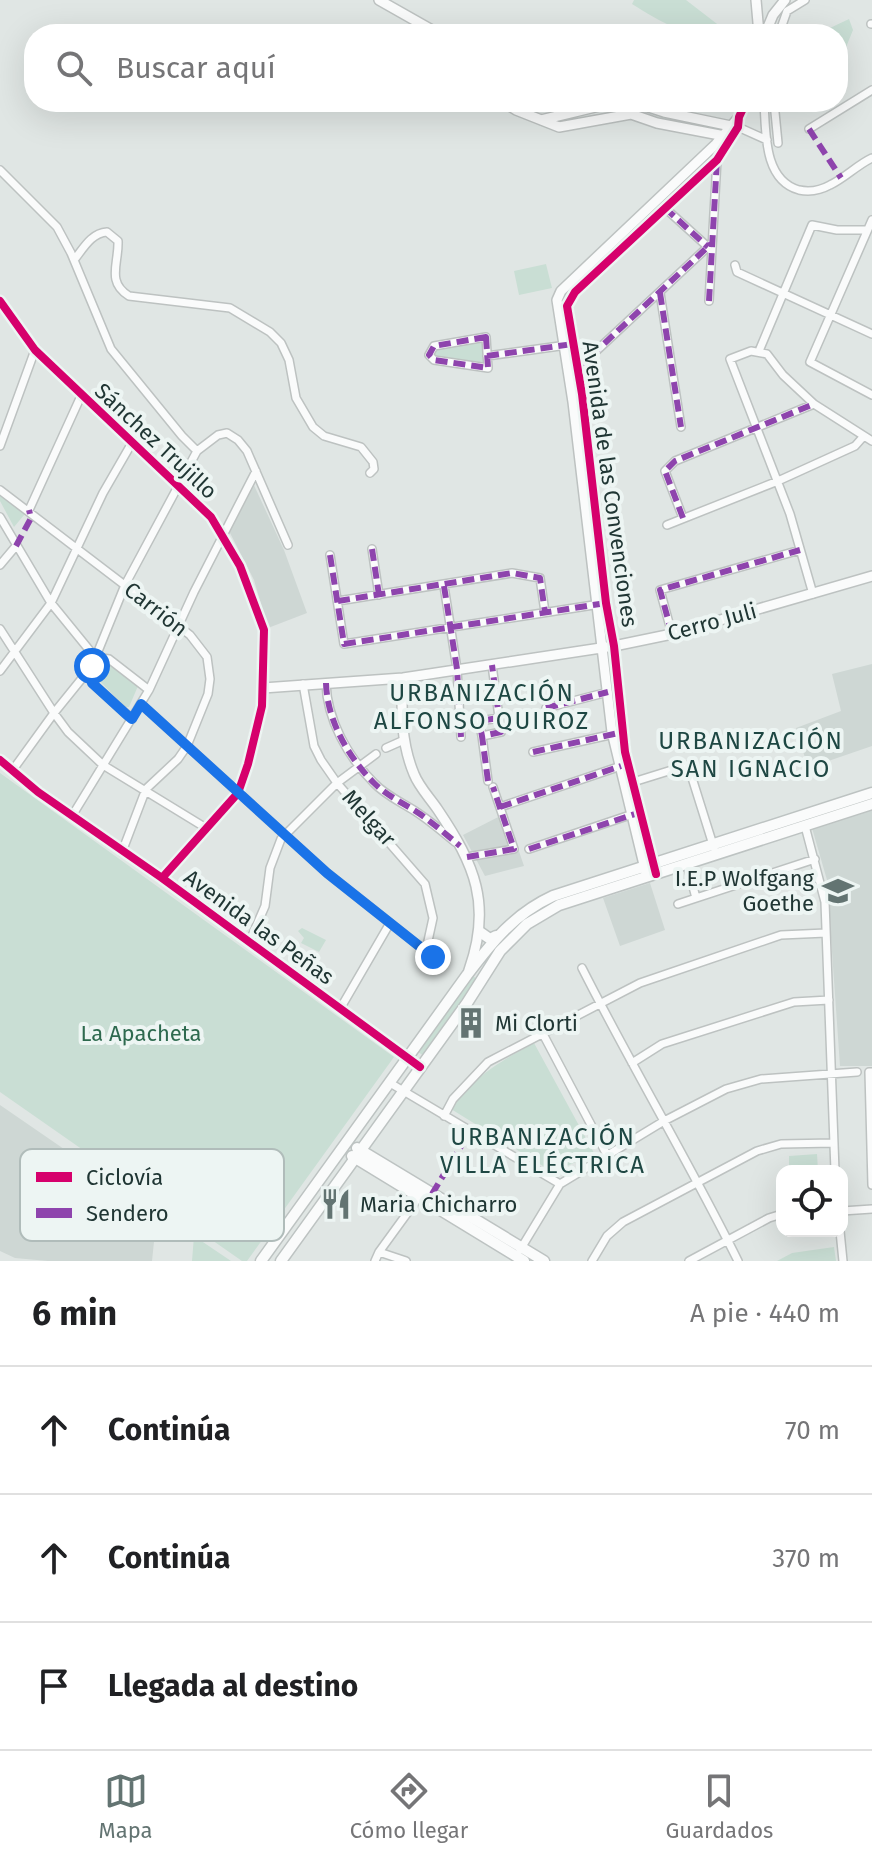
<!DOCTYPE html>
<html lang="es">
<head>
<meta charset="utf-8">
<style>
  :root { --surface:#fff; --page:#f2f2f2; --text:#202124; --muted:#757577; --line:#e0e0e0; --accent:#637472 }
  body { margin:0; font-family:"Fira Sans",sans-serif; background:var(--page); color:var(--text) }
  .controls { position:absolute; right:24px; bottom:24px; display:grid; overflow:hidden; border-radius:16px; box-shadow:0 8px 32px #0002 }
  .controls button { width:72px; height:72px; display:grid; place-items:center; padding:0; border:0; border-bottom:2px solid var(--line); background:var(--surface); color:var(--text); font:40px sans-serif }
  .stop { position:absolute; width:24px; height:24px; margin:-18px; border:6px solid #1a73e8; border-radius:50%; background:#fff }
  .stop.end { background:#1a73e8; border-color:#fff; box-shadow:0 2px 8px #0008 }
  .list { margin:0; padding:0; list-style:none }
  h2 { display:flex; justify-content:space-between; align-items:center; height:104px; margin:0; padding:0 32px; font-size:34px }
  h2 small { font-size:26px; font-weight:400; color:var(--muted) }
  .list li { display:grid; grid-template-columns:52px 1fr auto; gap:24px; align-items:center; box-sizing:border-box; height:128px; padding:0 32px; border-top:2px solid var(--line) }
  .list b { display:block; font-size:30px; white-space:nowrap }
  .list em { font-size:26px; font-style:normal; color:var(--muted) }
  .icon { flex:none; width:44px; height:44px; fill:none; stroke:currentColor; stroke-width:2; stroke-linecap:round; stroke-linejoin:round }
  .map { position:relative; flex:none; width:872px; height:1261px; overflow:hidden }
  .search { position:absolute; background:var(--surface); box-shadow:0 8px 32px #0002; left:24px; right:24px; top:24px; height:88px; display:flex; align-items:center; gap:20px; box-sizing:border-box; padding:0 28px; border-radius:32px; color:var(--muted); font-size:30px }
  .sheet { height:488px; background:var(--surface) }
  nav { display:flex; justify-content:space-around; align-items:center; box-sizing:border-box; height:112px; border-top:2px solid var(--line); background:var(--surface); font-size:22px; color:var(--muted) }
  nav a { display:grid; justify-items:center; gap:4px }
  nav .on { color:var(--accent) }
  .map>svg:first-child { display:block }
</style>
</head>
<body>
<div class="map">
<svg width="872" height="1261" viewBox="0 0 872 1261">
  <rect width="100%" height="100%" fill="#e0e6e4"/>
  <path fill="#ced7d4" d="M 253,483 L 284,550 L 307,613 L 268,628 L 254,580 L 228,529 Z
    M 872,664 L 872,746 L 808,768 L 796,728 L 841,711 L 832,674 Z
    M 872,809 L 872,1066 L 840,1066 L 827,880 L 812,828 Z
    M 506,813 L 524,866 L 485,876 L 463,835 Z
    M 650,883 L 665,930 L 620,946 L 603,898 Z
    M 0,1105 L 157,1213 L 152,1261 L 48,1261 L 15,1258 L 0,1251 Z"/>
  <path fill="#c9ded4" d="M 634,0 L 686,0 L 721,27 L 715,34 C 680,34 661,22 632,4 Z
    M 849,19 L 853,30 L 838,67 L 838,34 L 825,34 L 830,28 Z
    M 713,154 L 713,157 L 567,296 L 564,303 L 570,339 L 566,340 L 560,301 L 564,294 Z
    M 546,264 L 552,288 L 519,295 L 514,271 Z
    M 484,341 L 485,365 L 436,358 L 433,355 L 435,349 Z
    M 0,491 L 29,509 L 14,527 L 0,501 Z
    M 107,662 L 138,686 L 129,707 L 125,707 L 95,676 L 101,663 Z
    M 0,773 L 394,1057 L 247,1261 L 242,1261 L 0,1092 Z
    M 302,928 L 326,940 L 319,952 L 301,943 L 304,938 L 298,931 Z
    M 473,976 L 478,980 L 424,1056 L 418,1052 Z
    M 534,1043 L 594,1153 L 567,1166 L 559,1176 L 451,1109 C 474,1076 499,1062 534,1043 Z
    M 817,1154 L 818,1171 L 789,1171 L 789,1156 Z
    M 194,1236 L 231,1261 L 192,1261 Z
    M 834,1247 L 836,1261 L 777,1261 L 792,1253 Z"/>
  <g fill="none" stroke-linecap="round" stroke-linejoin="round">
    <defs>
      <path id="minor" d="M 871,24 L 872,24
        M 779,34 L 787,11 L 805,0
        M 764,102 C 766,131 763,180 799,190 C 809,192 821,190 830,185 C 845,178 857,165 872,158
        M 774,102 L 778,143
        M 738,127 L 767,140
        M 809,129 L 872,90
        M 0,170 L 57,227 L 71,253 L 111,349 L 182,436 L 197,451
        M 665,208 L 708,247
        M 872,220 L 810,362 L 872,395
        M 74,260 C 83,249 91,233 107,232 L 118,241 C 119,263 106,282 129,296 L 230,308 L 270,332 L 281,343 L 289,360 L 296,398 L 313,427 L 324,436 L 361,447 L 373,462 L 374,469 L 370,473
        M 735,265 L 737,272 L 872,334
        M 660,293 L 681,427
        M 709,301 L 717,160
        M 486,337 L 488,368 L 434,360 L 429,355 L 434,346 Z
        M 759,351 L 812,225 L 837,230 L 866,230
        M 487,356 L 567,345
        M 578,368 L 712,243
        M 0,446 L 35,350
        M 0,490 L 190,635 L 207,657 L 210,679 L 208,694 L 187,746 L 178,759 L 146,789 L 122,852
        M 29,510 L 81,396
        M 0,517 L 51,603 L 95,657 L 109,659 L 149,690
        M 683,518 L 665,471 L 675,461 L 814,404
        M 667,525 L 778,481 L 855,446 L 863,437
        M 372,549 L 379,595
        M 330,555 L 344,644 L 600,604
        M 0,565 L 16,546
        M 444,586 L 457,669 L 461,737
        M 813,594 L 790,514 L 730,359 L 751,351 L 767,354 L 783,375 L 814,404 L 872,441
        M 338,601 L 512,573 L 540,578 L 545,612
        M 0,629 L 54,713 L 68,732 L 103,765 L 206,828
        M 672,634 L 660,590 L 800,550
        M 0,671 L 51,603 L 103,493 L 133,441
        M 89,671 L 92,683 L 132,719
        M 326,683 C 327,720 348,757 374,783 C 385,795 401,802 415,811 C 429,820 442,831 455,842
        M 303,684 L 314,746 L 321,760 L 337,783 L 425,884 L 433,918 L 426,950
        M 141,704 L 327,873 L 433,957
        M 546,708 L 608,692
        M 482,736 L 479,721 L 499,718
        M 386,748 L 404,740
        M 533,752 L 623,732
        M 12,771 L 54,713 L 92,666 L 125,585 L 197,451 L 218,435 L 227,433 L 238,440 L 247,451 L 288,545
        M 488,781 L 482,736 L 501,732 L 492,665
        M 630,783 L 688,765 L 714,848
        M 500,807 L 621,766
        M 72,816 L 149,690 L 194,592 L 256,471
        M 805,826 L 825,902 L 835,1171
        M 529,849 L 633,814
        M 467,857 L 514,849 L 493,787
        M 687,864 L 696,898
        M 678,904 L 815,859
        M 249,943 L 265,906 L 270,868 L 281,839 L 337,783 L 376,754
        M 582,968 C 632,1067 689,1162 738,1261
        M 340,1009 L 390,923
        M 543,1034 L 607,1155
        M 632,1063 L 662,1044 L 794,1002 L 829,1000
        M 872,1072 L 869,1072 L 872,1185
        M 390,1083 L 560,1184
        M 444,1116 L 453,1099 L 488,1062 L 640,983 L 781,935 L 826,933
        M 842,1211 L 872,1209
        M 840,1231 L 843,1261
        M 520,1250 L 560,1184 L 664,1121 L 726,1089 L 761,1079 L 857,1072
        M 379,1252 L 406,1261
        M 375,1261 L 379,1252 L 419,1197
        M 592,1261 L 607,1236 L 623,1222 L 757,1151 L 781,1144 L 834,1143
        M 689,1261 L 769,1218 L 782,1214"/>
      <path id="tertiary" d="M 379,0 L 439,34
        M 756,0 L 759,34
        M 765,34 L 773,15 L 785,0
        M 503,102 L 516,110 L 559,127 L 631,114 L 657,123 L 725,136
        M 633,102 L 664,112 L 731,126
        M 541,120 L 616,102
        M 0,301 L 35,350 L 211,517 L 240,566 L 264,630 L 262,706 L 248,764 L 238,793 L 162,878
        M 403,678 C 401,711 401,743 414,774 C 419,787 430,798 438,810 C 475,865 492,905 469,970
        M 263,688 L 403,678 L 614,646 L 672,634 L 872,576
        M 0,760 L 38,792 L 162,878 L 420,1067
        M 655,871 L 625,752 L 614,646 L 606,603 L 582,394 L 567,306 L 575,292 L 717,160 L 738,127 L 739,117 L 746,102
        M 646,873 L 612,732 L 573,402 L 557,300 L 561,291 L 716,144 L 739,117"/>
      <path id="secondary" d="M 480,932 L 490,939 L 496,936
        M 357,1148 L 544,1261
        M 352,1156 L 524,1261
        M 261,1261 L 467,975 C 492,942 514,914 553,896 L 872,793
        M 281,1261 L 467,1003 L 500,951 L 527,924 L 559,905 L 872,804"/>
    </defs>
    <use href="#minor" stroke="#bdc2c1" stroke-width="10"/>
    <use href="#tertiary" stroke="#bdc2c1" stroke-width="12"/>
    <use href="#secondary" stroke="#bdc3c2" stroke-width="13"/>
    <use href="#minor" stroke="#fafbfb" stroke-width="7"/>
    <use href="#tertiary" stroke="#fafbfb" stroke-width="9"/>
    <use href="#secondary" stroke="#fafbfb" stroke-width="10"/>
    <path stroke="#8e44ad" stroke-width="6" stroke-dasharray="12 6" stroke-linecap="butt" d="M 809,129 L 841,178
      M 665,208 L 708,247
      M 660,293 L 681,427
      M 709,301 L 717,160
      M 486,337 L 488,368 L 434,360 L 429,355 L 434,346 Z
      M 487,356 L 573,344
      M 578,368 L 712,243
      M 683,518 L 665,471 L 675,461 L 814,404
      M 16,546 L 31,518 L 29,510
      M 372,549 L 379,595
      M 330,555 L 344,644 L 606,603
      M 444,586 L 457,669 L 461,737
      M 338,601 L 512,573 L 540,578 L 545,612
      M 672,634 L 660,590 L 800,550
      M 326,683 C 327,720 348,757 374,783 C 387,796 405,804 420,814 C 434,824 447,835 460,846
      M 546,708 L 608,692
      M 482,736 L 479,721 L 499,718
      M 533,752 L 623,732
      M 488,781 L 482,736 L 501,732 L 492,665
      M 500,807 L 621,766
      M 529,849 L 641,812
      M 467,857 L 514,849 L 493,787
      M 432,1194 L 469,1133"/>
    <defs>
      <path id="cycleway" d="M 0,301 L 35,350 L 211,517 L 240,566 L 264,630 L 262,706 L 248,764 L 238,793 L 162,878
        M 0,760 L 38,792 L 162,878 L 420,1067
        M 656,874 L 625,752 L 614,646 L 606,603 L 582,394 L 567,306 L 575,292 L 717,160 L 738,127 L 739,117 L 746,102"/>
    </defs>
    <use href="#cycleway" stroke="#edf5f3" stroke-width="13"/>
    <use href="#cycleway" stroke="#d6006c" stroke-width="8"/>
  </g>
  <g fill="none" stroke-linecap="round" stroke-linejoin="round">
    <path stroke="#1a73e8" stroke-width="10" d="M 92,666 L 89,671 L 92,683 L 127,715 L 132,719 L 141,704 L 327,873 L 433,957"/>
  </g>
  <defs>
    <symbol id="school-bare" viewBox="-9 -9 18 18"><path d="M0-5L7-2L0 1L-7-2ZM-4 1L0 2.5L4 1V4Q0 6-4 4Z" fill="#637472" stroke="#edf5f3" stroke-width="2.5" paint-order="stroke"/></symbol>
    <symbol id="building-bare" viewBox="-9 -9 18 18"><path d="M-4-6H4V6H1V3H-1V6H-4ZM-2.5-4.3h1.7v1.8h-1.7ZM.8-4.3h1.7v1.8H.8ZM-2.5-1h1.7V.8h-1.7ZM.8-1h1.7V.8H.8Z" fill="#637472" stroke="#edf5f3" stroke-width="2.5" paint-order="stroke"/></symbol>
    <symbol id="restaurant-bare" viewBox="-9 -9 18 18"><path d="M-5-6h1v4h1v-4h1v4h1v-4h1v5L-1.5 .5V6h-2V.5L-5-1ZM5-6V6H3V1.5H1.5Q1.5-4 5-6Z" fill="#637472" stroke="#edf5f3" stroke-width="2.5" paint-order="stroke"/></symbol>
  </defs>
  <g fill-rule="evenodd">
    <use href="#school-bare" x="816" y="869" width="44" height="44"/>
    <use href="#building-bare" x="449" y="1001" width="44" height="44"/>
    <use href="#restaurant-bare" x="314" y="1182" width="44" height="44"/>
  </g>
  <g text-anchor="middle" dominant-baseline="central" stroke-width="8" stroke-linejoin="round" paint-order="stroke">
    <g font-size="22" fill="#203634" stroke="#edf5f3">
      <text transform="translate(156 441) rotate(43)">Sánchez Trujillo</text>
      <text transform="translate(610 484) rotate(82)">Avenida de las Convenciones</text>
      <text transform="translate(156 609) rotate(38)">Carrión</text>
      <text transform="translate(712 622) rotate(-15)">Cerro Juli</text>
      <text transform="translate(369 818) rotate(48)">Melgar</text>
      <text transform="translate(259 927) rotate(36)">Avenida las Peñas</text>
    </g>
    <g font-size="22" fill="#203634" stroke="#edf5f3" text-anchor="start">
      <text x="814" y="878" text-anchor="end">I.E.P Wolfgang<tspan x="814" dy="25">Goethe</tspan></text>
      <text x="495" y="1023">Mi Clorti</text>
      <text x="360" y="1204">Maria Chicharro</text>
    </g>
    <g font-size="22" fill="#2e6a4f" stroke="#edf5f3">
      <text x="141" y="1033">La Apacheta</text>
    </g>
    <g font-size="24" letter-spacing="2" fill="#1e4743" stroke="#edf5f3">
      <text x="482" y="693">URBANIZACIÓN<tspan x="482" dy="28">ALFONSO QUIROZ</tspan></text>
      <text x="751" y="741">URBANIZACIÓN<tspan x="751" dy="28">SAN IGNACIO</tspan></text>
      <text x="543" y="1137">URBANIZACIÓN<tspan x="543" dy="28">VILLA ELÉCTRICA</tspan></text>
    </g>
  </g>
  <rect x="20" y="1149" width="264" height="92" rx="12" fill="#edf5f3" stroke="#b0bcba" stroke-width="2"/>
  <rect x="36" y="1172" width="36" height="10" fill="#d6006c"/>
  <rect x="36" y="1208" width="36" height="10" fill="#8e44ad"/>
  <g font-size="22" fill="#203634">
    <text x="86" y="1185">Ciclovía</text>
    <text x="86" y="1221">Sendero</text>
  </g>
</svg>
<div class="controls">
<button><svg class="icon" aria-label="locate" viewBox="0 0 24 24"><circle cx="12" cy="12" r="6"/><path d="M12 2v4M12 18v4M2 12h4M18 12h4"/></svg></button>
</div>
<div class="stop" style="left:92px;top:666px"></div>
<div class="stop end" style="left:433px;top:957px"></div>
<div class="search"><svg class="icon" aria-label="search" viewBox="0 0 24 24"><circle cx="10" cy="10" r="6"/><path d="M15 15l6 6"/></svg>Buscar aquí</div>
</div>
<section class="sheet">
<h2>6 min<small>A pie · 440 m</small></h2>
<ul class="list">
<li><svg class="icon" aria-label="ahead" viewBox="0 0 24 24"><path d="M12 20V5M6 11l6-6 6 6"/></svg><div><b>Continúa</b></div><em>70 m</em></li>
<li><svg class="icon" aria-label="ahead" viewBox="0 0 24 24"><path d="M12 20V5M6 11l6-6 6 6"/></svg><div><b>Continúa</b></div><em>370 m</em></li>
<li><svg class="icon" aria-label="arrive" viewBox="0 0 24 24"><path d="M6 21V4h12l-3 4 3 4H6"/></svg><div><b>Llegada al destino</b></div></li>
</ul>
</section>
<nav>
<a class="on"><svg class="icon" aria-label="map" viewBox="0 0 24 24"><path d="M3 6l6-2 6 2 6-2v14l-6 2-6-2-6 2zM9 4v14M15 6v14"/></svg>Mapa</a>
<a><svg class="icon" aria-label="directions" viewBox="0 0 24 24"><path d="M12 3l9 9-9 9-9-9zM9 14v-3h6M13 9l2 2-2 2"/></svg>Cómo llegar</a>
<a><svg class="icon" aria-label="saved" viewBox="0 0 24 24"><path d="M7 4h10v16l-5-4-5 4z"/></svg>Guardados</a>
</nav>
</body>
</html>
